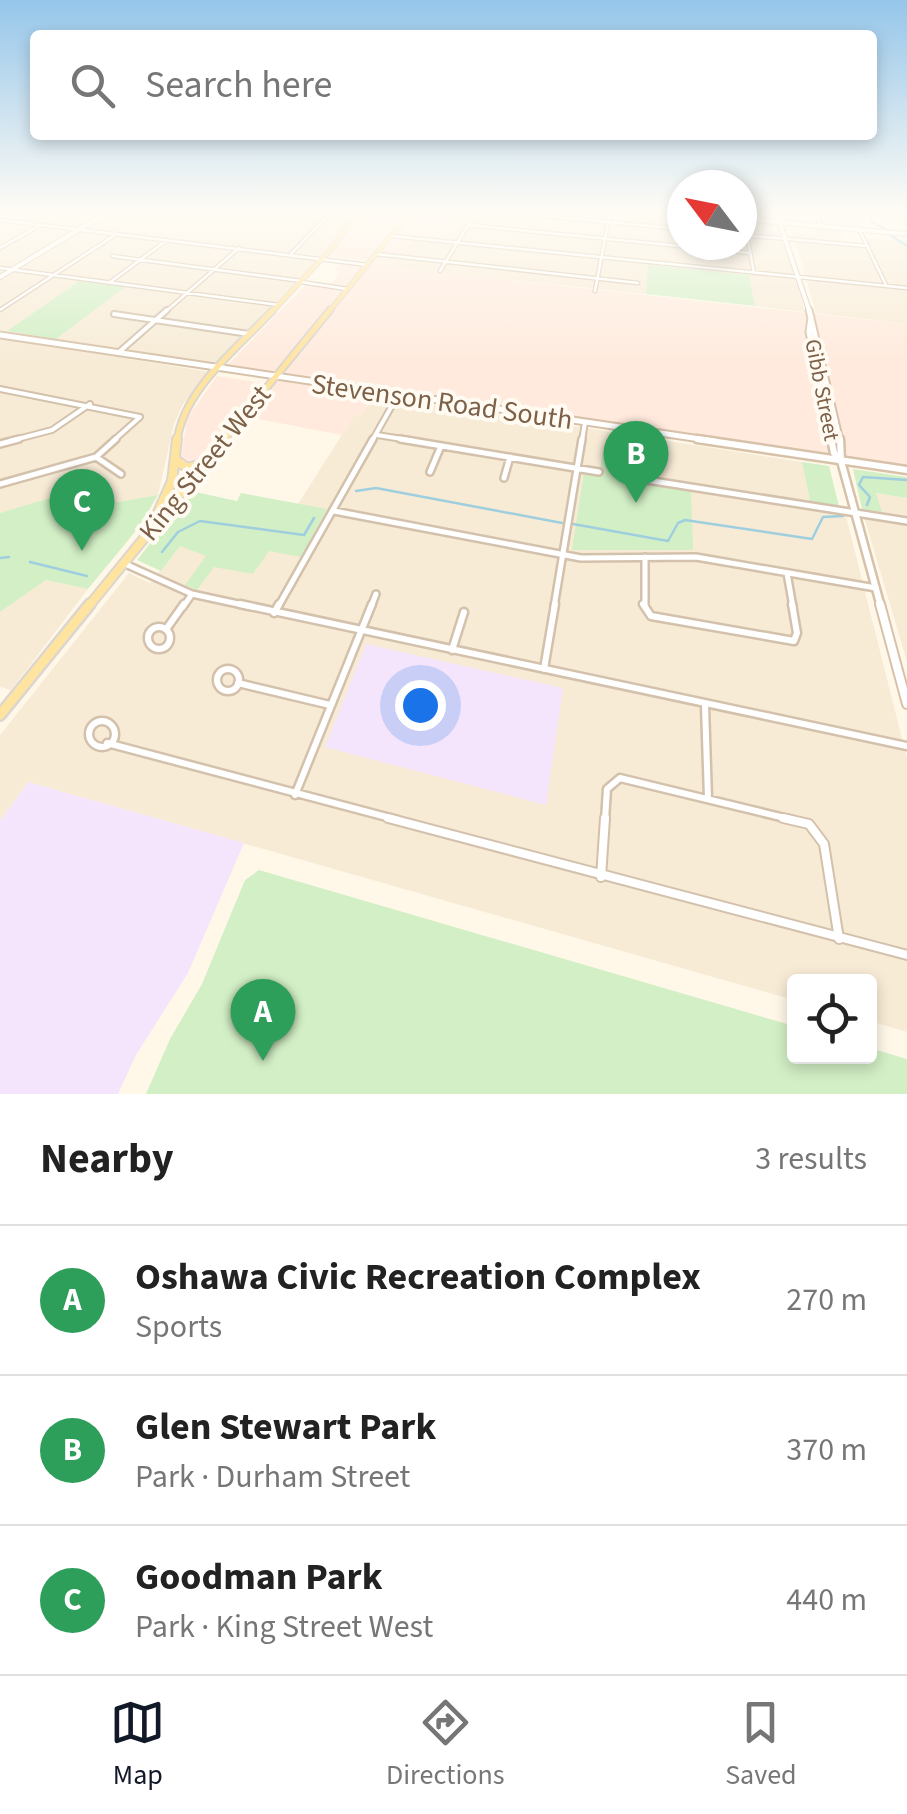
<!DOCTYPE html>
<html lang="en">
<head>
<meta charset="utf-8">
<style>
  :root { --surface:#fff; --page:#f2f2f2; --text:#222; --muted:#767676; --line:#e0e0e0; --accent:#111827 }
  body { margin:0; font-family:"Source Sans 3",sans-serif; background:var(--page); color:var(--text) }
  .controls { position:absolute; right:30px; bottom:30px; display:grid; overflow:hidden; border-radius:10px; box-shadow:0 5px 15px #0003 }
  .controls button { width:90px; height:90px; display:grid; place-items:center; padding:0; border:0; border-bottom:2px solid var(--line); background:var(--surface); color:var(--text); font:50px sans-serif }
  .compass { position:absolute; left:667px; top:170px; width:90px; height:90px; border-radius:50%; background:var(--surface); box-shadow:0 5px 15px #0003; rotate:302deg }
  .you { position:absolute; left:420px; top:705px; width:35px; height:35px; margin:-25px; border:8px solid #fff; border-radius:50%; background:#1a73e8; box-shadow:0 0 0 15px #1a73e833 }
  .badge { display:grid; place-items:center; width:65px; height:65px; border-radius:50%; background:var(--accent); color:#fff; font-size:32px; font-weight:700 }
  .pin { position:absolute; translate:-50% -82px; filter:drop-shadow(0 2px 5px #0008) }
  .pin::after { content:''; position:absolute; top:52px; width:35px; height:30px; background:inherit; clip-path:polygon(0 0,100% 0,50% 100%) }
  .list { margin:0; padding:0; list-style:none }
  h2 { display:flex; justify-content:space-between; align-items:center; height:130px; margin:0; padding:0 40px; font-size:42px }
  h2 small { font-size:32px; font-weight:400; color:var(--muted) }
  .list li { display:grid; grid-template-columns:65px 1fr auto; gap:30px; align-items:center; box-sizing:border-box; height:150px; padding:0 40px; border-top:2px solid var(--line) }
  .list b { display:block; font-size:38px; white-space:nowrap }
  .list p { margin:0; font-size:32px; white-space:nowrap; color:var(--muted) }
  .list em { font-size:32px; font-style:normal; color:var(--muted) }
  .icon { flex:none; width:55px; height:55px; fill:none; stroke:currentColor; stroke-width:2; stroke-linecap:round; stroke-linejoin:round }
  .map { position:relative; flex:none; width:907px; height:1094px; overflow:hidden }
  .search { position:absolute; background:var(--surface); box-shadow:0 5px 15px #0003; left:30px; right:30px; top:30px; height:110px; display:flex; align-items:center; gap:25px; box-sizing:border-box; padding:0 35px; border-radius:10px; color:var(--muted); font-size:38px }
  .sheet { height:580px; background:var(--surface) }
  nav { display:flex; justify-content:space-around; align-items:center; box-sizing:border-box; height:140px; border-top:2px solid var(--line); background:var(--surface); font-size:28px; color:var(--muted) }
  nav a { display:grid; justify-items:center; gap:5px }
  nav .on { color:var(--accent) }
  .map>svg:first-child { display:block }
</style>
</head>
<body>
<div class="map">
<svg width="907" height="1094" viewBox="0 0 907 1094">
  <rect width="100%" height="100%" fill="#fff8e9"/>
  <path fill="#f7ebd6" d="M 0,212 L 104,212 L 0,273 Z
    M 111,212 L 355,212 L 327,250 L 217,363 L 56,339 L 124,287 L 79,281 L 7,331 L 0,330 L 0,279 Z
    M 456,212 L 657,213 L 656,225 L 682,228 L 682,245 L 742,245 L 742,221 L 749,222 L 751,229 L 775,232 L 784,239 L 805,312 L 755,306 L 749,276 L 649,265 L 646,294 L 390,267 L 408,243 L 448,222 L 440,222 L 444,216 L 453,217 Z
    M 814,228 L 838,230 L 845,245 L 871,248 L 865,238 L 907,241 L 907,324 L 816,313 L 795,240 L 788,232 L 816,234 Z
    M 0,338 L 210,372 L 183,404 L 174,424 L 158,495 L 112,503 L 76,490 L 0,513 Z
    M 375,395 L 802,462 L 810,501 L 839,506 L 846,516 L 907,758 L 907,1032 L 870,1021 L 870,982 L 794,982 L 794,1000 L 28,782 L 0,821 L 0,735 L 129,573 L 150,583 L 180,546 L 207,556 L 186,584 L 197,590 L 214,566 L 253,574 L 269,550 L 326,509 L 298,504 L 355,414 L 362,415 Z
    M 875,493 L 907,498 L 907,662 L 862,510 L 881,512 Z
    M 46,580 L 88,589 L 11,690 L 0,687 L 0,612 Z"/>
  <path fill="#ffeadd" d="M 361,212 L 406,212 L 366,261 L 328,256 Z
    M 413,212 L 456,212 L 453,217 L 444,216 L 441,222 L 449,223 L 437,239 L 416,237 L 392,267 L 907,324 L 907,467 L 378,390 L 362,415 L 355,414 L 342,435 L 248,417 Z
    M 341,263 L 364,266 L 273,372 L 228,365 L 308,282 L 330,285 L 340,272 L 335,270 Z
    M 217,376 L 262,383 L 195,462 L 188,462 L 181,459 L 187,419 Z"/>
  <path fill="#f5e5fc" d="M 366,644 L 563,688 L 546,805 L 325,747 Z
    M 28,782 L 244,843 L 188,973 L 136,1055 L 118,1094 L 0,1094 L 0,821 Z"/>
  <path fill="#d2efc5" d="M 648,265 L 749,275 L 755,306 L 646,294 Z
    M 79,281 L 125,287 L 56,339 L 7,331 Z
    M 603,451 L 635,455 L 633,480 L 691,489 L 693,550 L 572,550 L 584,472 L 599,474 Z
    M 802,462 L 829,466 L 839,506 L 810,501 Z
    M 853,469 L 907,477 L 907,498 L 876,493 L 882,512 L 862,509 Z
    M 76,490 L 112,503 L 158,495 L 139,527 L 88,589 L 46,580 L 0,612 L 0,513 Z
    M 191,491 L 237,501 L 241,493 L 327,509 L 301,557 L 269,551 L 253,574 L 214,567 L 197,590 L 185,585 L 206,556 L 180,546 L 161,571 L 137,560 Z
    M 259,870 L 794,1026 L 794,1056 L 870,1056 L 870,1048 L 907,1059 L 907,1094 L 146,1094 L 170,1039 L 202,984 L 245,880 Z"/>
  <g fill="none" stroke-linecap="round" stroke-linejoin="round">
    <path stroke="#9fcfdf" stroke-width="2.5" d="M 870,212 L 871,222 L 885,229
      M 890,235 L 907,246
      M 356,491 L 376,488 L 562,523
      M 867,505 L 870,497 L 859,485 L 863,477 L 907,480
      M 573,524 L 668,541 L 678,523 L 685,520 L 812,539 L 823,517 L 843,516
      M 162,552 L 178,532 L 200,521 L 304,535 L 314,518
      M 0,558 L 9,557
      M 30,562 L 87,576"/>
    <defs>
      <path id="minor-far4" d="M 503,212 L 682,229
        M 816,212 L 821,226
        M 900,212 L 907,222
        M 145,214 L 135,217 L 147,212
        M 744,219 L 754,273
        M 0,220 L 368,265
        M 468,225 L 750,253
        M 859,229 L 886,285
        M 742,235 L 867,246
        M 392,236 L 907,288
        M 0,248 L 39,226
        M 291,254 L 331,212
        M 376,254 L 638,283
        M 112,256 L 302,281
        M 0,268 L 279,305
        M 440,271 L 476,212
        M 301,282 L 347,289
        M 109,283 L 167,240
        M 0,310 L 115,235
        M 164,313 L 239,248"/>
      <path id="minor-far3" d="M 114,314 L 249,334
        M 118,353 L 167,310
        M 0,389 L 140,417 L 113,441
        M 377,435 L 415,441
        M 10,441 L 52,430 L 90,404
        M 372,441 L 398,395
        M 582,441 L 585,422"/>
      <path id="minor-far2" d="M 400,439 L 599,472
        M 0,444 L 19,439
        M 96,457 L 121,474
        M 430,472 L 441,446
        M 504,478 L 510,457
        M 634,478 L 907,521
        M 0,484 L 96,457 L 116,439
        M 334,511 L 581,558 L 696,557 L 876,588
        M 123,563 L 192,594 L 252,607
        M 787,573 L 793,607
        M 183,607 L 192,594
        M 278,607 L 373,439
        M 371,607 L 376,594
        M 554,607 L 582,439
        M 645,607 L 645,557"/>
      <path id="minor-far1" d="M 240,604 L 907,746
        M 643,604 L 651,616 L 794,641 L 797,633 L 792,604
        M 274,613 L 279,604
        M148 638a11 11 0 1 1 22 0a11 11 0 1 1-22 0Z
        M 167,628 L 184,604
        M 452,650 L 464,612
        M 544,669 L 555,604
        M217 680a11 11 0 1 1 22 0a11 11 0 1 1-22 0Z
        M 238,683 L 330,705
        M 705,706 L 708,798
        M89 734a13 13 0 1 1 26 0a13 13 0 1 1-26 0Z
        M 107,743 L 398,820
        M 295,795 L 372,604
        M 605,820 L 607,789 L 620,778 L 793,820"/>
      <path id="minor" d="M 388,818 L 907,955
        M 783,818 L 809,824 L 824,844 L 839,939
        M 601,877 L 605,818"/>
      <path id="tertiary" d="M 595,291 L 610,212"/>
      <path id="secondary-far3" d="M 665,212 L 682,214
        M 776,212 L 810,313
        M 742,219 L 907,234
        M 0,277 L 108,212"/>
      <path id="secondary-far2" d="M 809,310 L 840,441
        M 811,317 L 809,332 L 832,441
        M 0,335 L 714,441"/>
      <path id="secondary-far1" d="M 697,439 L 907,470
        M 831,439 L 834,453 L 841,461 L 881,607
        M 840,439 L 841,460"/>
      <path id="secondary" d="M 880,604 L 907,704"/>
      <path id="primary-far3" d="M 271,313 L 333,247 L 358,212
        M 328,313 L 410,212"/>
      <path id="primary-far2" d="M 177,441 C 184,388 239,347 273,310
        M 223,441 L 330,310"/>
      <path id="primary-far1" d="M 176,460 L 187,468 L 203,464
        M 154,521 L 172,481 L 177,439
        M 88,607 L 225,439"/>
      <path id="primary" d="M 0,715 L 90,604"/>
    </defs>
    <use href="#minor-far4" stroke="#d3c1ac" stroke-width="5"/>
    <use href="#minor-far3" stroke="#d3c1ac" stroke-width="8"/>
    <use href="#minor-far2" stroke="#d3c1ac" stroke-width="10"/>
    <use href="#minor-far1" stroke="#d3c1ac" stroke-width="11"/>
    <use href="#minor" stroke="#d3c1ac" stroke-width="12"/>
    <use href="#tertiary" stroke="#d3c1ac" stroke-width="5"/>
    <use href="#secondary-far3" stroke="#d7c2a9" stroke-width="6"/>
    <use href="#secondary-far2" stroke="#d7c2a9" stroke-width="9"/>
    <use href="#secondary-far1" stroke="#d7c2a9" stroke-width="11"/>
    <use href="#secondary" stroke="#d7c2a9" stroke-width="12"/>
    <use href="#primary-far3" stroke="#ddd6cf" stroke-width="6"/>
    <use href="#primary-far2" stroke="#ddd6cf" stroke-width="9"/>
    <use href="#primary-far1" stroke="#ddd6cf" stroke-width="12"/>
    <use href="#primary" stroke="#ddd6cf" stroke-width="14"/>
    <use href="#minor-far4" stroke="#fff" stroke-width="2.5"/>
    <use href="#minor-far3" stroke="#fff" stroke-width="4"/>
    <use href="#minor-far2" stroke="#fff" stroke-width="5"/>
    <use href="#minor-far1" stroke="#fff" stroke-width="6"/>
    <use href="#minor" stroke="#fff" stroke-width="8"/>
    <use href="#tertiary" stroke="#fff" stroke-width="2.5"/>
    <use href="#secondary-far3" stroke="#fff" stroke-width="4"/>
    <use href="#secondary-far2" stroke="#fff" stroke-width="5"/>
    <use href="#secondary-far1" stroke="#fff" stroke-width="6"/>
    <use href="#secondary" stroke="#fff" stroke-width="8"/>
    <use href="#primary-far3" stroke="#ffe4a0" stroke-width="4"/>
    <use href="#primary-far2" stroke="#ffe4a0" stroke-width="5"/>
    <use href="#primary-far1" stroke="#ffe4a0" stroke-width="8"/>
    <use href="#primary" stroke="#ffe4a0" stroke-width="9"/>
  </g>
  <linearGradient id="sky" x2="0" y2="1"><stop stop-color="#95c6ea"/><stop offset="0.58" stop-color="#fffcf5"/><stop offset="1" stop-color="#fffcf5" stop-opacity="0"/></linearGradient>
  <rect width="907" height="365" fill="url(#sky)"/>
  <g text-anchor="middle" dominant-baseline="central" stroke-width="8" stroke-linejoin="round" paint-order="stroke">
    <g font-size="22" fill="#7d6048" stroke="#fffbf2">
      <text transform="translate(822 390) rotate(79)">Gibb Street</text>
    </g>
    <g font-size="28" fill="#7d6048" stroke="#fffbf2">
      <text transform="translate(442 402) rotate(8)">Stevenson Road South</text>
      <text transform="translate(205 463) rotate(-51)">King Street West</text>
    </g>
  </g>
</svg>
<div class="controls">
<button><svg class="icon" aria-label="locate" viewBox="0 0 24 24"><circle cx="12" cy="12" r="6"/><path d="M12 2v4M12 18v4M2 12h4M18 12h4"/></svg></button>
</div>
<svg class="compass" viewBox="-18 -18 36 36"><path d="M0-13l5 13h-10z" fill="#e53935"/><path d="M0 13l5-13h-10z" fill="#767676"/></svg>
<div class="you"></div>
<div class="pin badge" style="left:263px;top:1061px;background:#2e9e5b">A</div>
<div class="pin badge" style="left:636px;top:503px;background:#2e9e5b">B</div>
<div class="pin badge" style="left:82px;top:551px;background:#2e9e5b">C</div>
<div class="search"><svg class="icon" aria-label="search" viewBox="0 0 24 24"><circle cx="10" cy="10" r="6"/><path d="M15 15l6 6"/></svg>Search here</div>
</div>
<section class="sheet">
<h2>Nearby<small>3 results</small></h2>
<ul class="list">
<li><span class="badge" style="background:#2e9e5b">A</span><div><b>Oshawa Civic Recreation Complex</b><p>Sports</p></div><em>270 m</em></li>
<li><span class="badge" style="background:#2e9e5b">B</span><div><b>Glen Stewart Park</b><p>Park · Durham Street</p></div><em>370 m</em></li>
<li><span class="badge" style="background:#2e9e5b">C</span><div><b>Goodman Park</b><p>Park · King Street West</p></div><em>440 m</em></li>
</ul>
</section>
<nav>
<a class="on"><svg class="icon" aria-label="map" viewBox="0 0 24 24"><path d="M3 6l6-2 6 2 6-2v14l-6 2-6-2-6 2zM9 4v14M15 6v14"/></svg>Map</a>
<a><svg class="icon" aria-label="directions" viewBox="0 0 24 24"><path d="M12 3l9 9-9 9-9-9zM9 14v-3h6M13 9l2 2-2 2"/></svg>Directions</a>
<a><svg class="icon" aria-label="saved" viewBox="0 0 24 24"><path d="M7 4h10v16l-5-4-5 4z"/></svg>Saved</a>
</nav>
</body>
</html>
